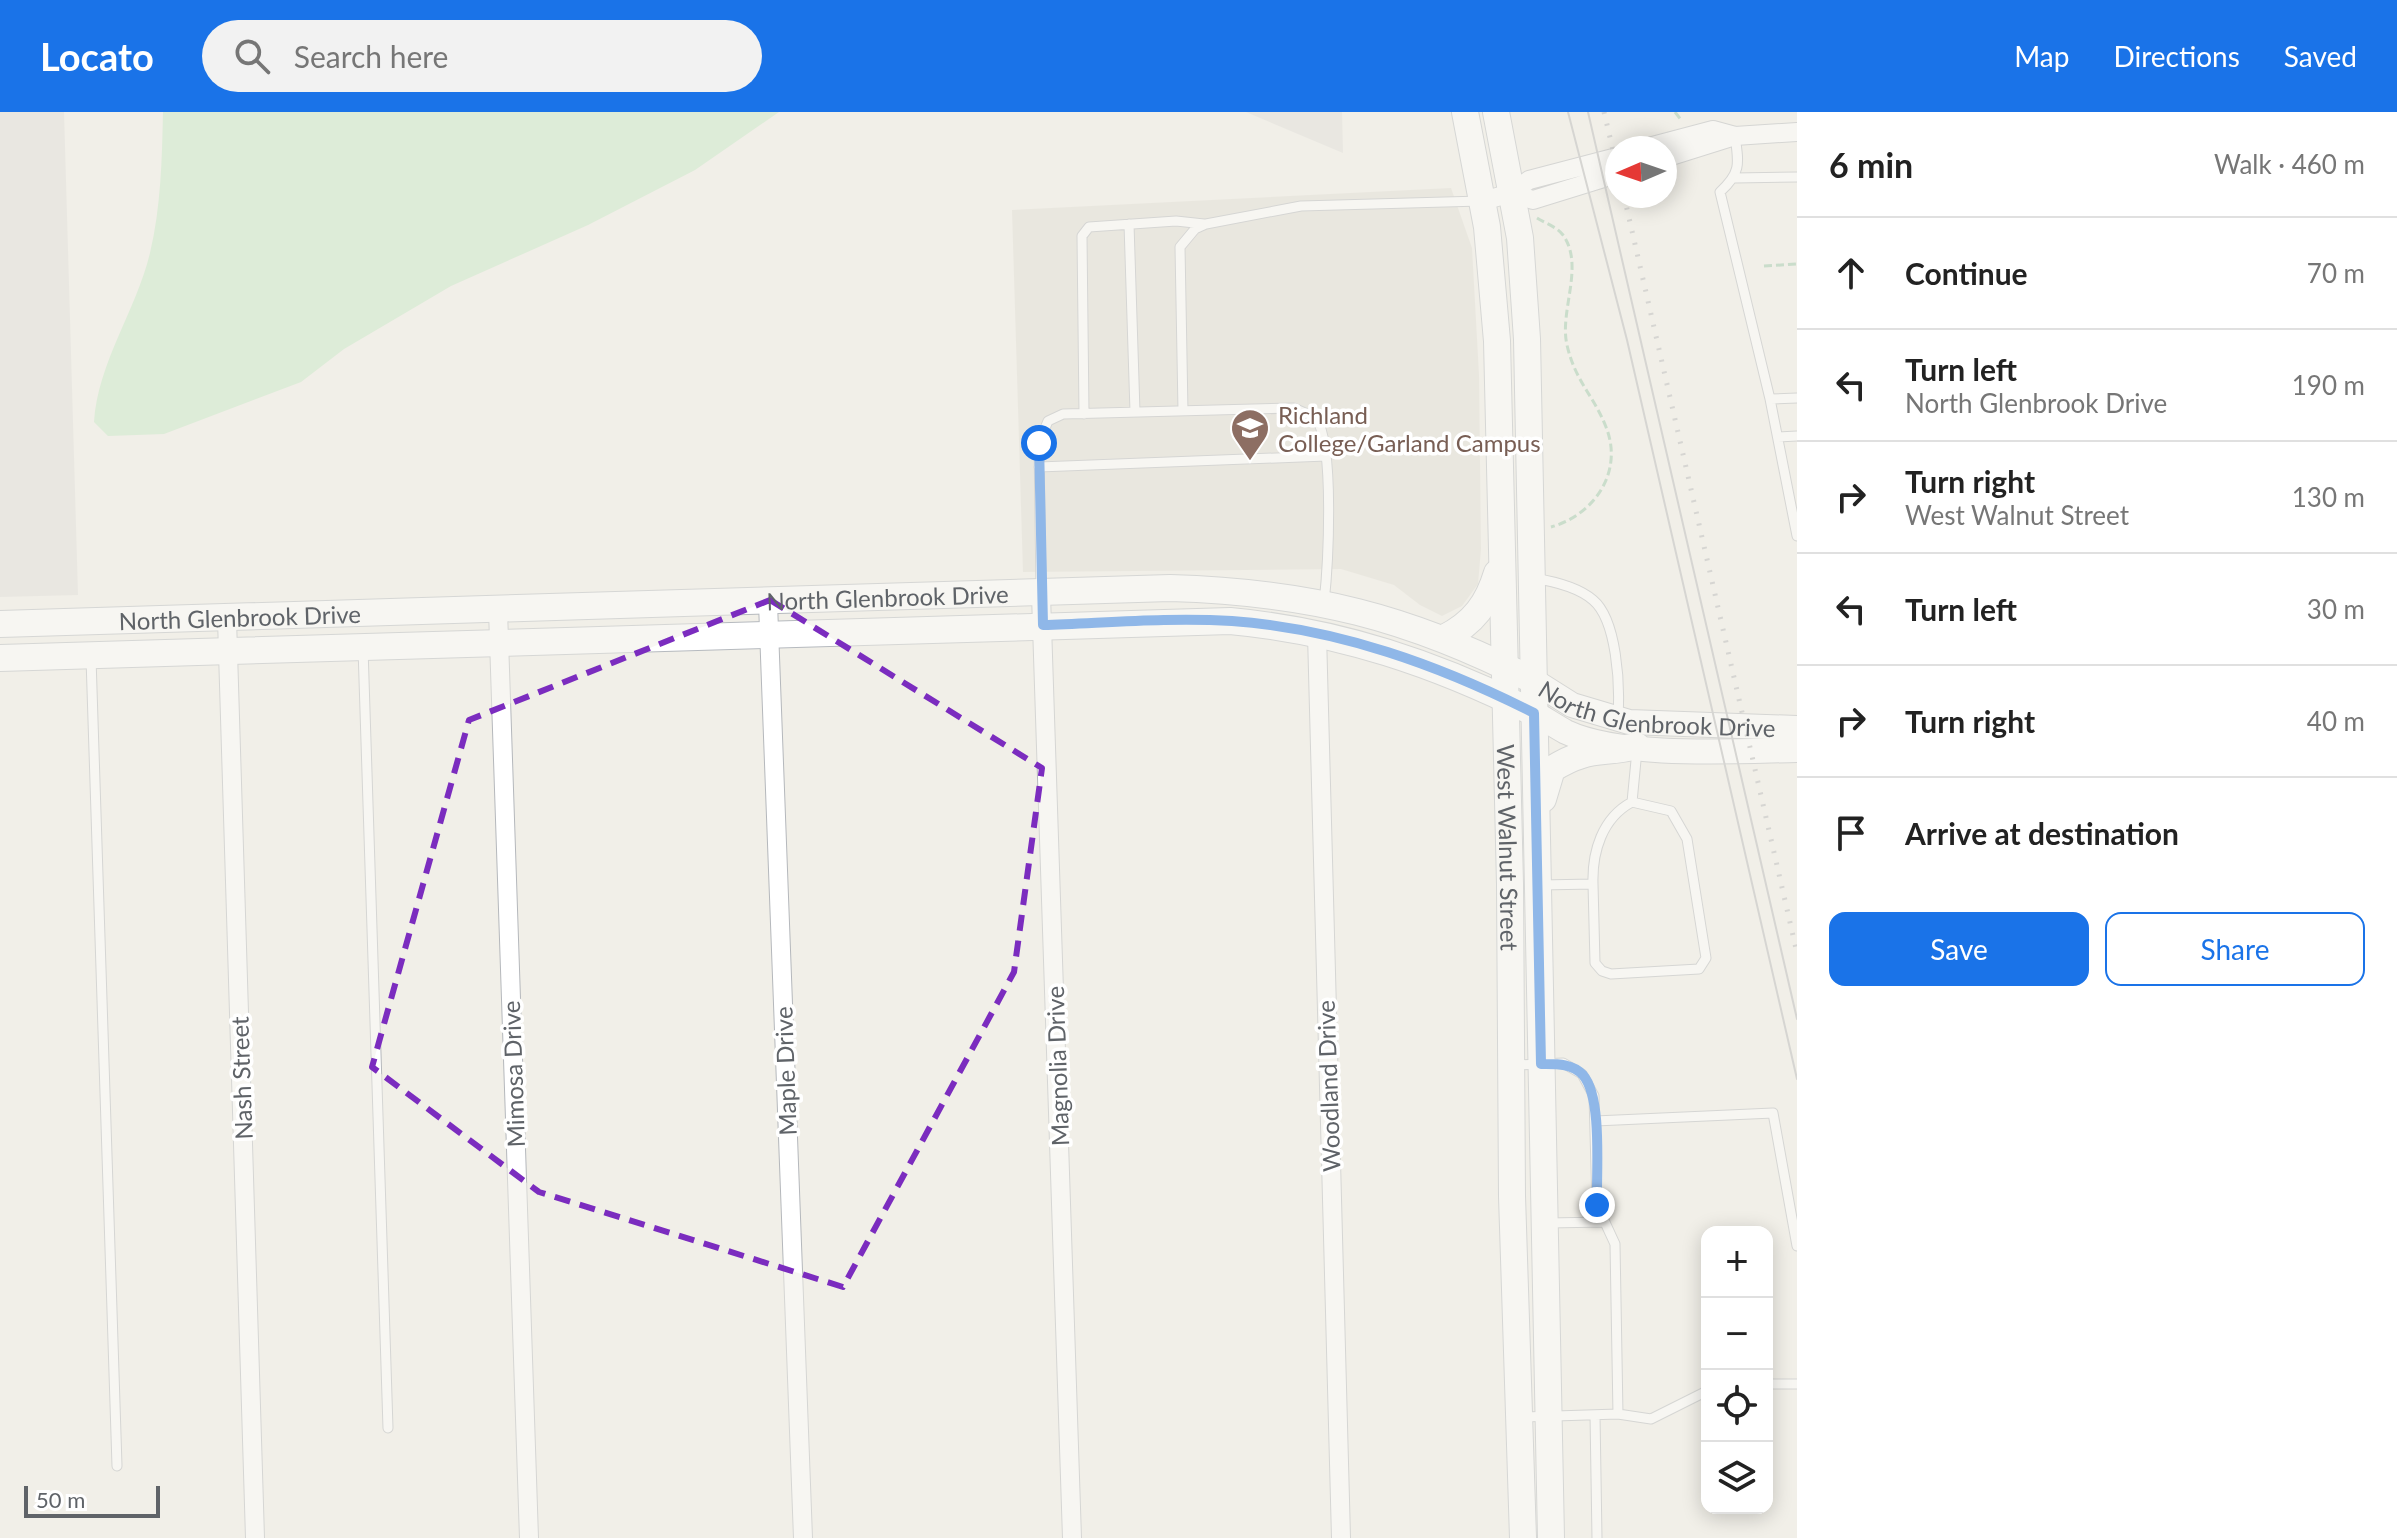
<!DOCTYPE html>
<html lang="en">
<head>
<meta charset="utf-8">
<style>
  :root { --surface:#fff; --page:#f2f2f2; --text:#222; --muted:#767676; --line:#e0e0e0; --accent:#1a73e8 }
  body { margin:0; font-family:Lato,sans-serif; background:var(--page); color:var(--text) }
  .controls { position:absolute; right:24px; bottom:24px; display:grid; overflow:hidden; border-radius:16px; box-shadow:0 4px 20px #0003 }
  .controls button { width:72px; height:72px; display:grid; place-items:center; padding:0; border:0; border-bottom:2px solid var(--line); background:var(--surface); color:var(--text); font:40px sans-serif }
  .compass { position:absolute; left:1605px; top:24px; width:72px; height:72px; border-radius:50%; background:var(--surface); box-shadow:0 4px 20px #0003; rotate:268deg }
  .scale { position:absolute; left:24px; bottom:20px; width:136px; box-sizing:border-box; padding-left:8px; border:4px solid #5f6368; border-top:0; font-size:22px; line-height:28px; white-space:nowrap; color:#5f6368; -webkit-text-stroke:6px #fff; paint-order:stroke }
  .stop { position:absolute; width:24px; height:24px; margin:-18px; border:6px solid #1a73e8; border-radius:50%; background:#fff }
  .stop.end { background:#1a73e8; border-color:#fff; box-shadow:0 2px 8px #0008 }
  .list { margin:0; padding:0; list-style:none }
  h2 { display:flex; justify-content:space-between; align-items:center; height:104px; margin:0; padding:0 32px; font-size:34px }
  h2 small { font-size:26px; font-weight:400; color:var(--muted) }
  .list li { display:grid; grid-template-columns:52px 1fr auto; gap:24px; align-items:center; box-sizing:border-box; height:112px; padding:0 32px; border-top:2px solid var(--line) }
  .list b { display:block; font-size:30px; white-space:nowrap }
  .list p { margin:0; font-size:26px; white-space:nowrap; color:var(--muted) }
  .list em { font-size:26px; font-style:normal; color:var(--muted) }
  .actions { display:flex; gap:16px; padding:24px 32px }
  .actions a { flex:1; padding:18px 0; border:2px solid var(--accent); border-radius:16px; text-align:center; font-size:28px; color:var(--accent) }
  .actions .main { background:var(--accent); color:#fff }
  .icon { flex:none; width:44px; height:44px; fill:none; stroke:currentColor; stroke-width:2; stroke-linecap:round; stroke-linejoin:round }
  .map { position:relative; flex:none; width:1797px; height:1426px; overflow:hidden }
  header { display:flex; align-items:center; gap:48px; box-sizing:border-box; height:112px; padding:0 40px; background:var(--accent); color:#fff }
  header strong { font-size:38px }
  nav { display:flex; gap:44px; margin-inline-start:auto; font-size:28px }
  .search { width:560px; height:72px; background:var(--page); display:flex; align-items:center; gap:20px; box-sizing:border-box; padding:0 28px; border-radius:44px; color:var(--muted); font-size:30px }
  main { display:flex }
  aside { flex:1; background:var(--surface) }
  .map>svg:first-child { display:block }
</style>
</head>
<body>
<header>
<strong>Locato</strong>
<div class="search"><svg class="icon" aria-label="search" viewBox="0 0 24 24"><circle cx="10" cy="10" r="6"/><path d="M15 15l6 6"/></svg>Search here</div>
<nav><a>Map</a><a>Directions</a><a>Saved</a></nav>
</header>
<main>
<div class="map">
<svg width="1797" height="1426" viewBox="0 0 1797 1426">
  <rect width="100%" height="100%" fill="#f1efe8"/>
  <path fill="#e0deda" d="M 0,0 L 64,0 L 78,483 L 0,485 Z
    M 1246,0 L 1342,0 L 1343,41 Z"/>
  <path fill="#e1ded6" d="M 1451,76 L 1472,136 L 1479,263 L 1481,437 L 1478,472 L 1462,494 L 1442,504 L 1420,493 L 1394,473 L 1341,457 L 1023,460 L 1012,98 Z"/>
  <path fill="#c5e8c5" d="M 163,0 L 779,0 L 695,58 L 588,113 L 451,174 L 344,237 L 301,270 L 164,322 L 108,324 L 94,310 C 98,250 136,199 150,141 C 161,95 162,47 163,0 Z"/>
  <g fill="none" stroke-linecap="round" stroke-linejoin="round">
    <defs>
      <path id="service" d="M 1735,24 C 1739,52 1741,61 1720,80 L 1770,287 L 1797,424
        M 1735,66 L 1797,65
        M 1129,112 L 1135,300
        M 1770,287 L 1797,286
        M 1183,299 L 1180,135 L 1195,117 L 1206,112 L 1301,94 L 1481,89
        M 1084,302 L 1082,124 L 1089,115 L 1176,109 L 1204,112
        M 1778,325 L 1797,324
        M 1039,355 L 1326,344
        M 1533,466 C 1552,469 1578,475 1593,488 C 1617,508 1620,573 1618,603
        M 1041,480 L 1039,331 L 1048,309 L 1063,302 L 1294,296 L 1316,306 C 1335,334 1328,455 1324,491
        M 363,536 L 388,1316
        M 91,546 L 117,1354
        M 1632,690 L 1637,638
        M 1541,773 L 1593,772 L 1595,851 L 1602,859 L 1611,862 L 1699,857 L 1706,846 L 1687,727 L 1671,699 L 1632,690 C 1602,706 1592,740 1593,772
        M 1516,953 L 1563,951 L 1582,962 L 1594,984 L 1597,1093 L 1615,1132 L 1618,1302 L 1522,1305
        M 1595,1009 L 1773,1001 L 1797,1134
        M 1548,1111 L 1605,1110
        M 1767,1272 L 1797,1272
        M 1618,1302 L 1651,1307 L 1707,1279
        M 1595,1303 L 1597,1426"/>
      <path id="minor" d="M 1645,36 L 1713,18 L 1735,24
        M 1665,46 L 1735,24 L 1797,20
        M 1511,81 L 1533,88 L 1617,62
        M 1483,89 L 1511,81 L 1529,68 L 1617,45
        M 1041,483 L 1072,1426
        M 768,491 L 803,1426
        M 498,498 L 529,1426
        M 227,507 L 255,1426
        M 1317,522 L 1341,1426"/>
      <g id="tertiary">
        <path id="s1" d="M 1534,569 L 1572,593 L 1629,610 L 1797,616"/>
        <path d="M 1534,601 C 1545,607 1555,614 1566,620 C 1621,646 1735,639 1797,638"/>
      </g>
      <g id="secondary">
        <path id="s2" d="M 1465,0 L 1487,115 L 1497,229 L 1510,772 L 1512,1084 L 1523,1426"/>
        <path d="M 1496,0 L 1520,126 L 1527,227 L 1551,1426"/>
        <path id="s3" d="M 0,512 L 1170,476 C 1309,480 1410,505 1534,569"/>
        <path d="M 1444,526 C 1474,511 1488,491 1497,461"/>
        <path d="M 0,546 L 1230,509 C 1339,519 1437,552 1534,601"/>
        <path d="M 1543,687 L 1552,657 C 1589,634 1600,643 1637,634"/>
      </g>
    </defs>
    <use href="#service" stroke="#b5b8bc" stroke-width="11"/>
    <use href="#minor" stroke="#b5b8bc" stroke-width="20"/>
    <use href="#tertiary" stroke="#b5b8bc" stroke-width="26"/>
    <use href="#secondary" stroke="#b6babf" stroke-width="28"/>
    <path stroke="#9cc7a9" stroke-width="3" stroke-dasharray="8 4" stroke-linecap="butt" d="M 1675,0 L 1682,9
      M 1537,106 C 1545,111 1557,115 1563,123 C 1585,154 1559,199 1567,233 C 1575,269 1594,284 1606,315 C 1624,360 1594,403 1551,415
      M 1764,154 L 1797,152"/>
    <use href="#service" stroke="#fff" stroke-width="9"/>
    <use href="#minor" stroke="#fff" stroke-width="18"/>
    <use href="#tertiary" stroke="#fff" stroke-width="24"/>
    <use href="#secondary" stroke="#fff" stroke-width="26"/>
    <path stroke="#b6b7b8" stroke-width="2" d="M 1568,0 L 1627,228 L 1797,967
      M 1588,0 L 1797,907"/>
    <path stroke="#b6b7b8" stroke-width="5" stroke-dasharray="2 10" stroke-linecap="butt" d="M 1604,0 L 1617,55
      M 1624,84 L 1797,841"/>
  </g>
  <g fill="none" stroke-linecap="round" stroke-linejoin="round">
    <path stroke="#1a73e8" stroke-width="10" d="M 1039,331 L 1043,513 C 1105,511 1169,505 1232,509 C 1339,517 1439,553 1534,601 L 1541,952 C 1556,952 1572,951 1583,963 C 1603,986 1596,1062 1597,1093"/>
  </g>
  <path d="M0 0H1797V1426H0ZM 770,488 L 1042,656 L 1014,860 L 843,1175 L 539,1080 L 372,955 L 469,608 Z" fill="#f1efe8" fill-opacity=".55" fill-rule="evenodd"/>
  <path fill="none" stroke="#7b2cbf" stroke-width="6" stroke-dasharray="16 10" stroke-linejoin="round" d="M 770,488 L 1042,656 L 1014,860 L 843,1175 L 539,1080 L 372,955 L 469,608 Z"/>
  <defs>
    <symbol id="university-pin" viewBox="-11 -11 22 30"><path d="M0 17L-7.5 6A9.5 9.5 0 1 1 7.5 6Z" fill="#8d6e63" stroke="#fff"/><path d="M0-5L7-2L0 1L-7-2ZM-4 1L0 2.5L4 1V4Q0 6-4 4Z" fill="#fff"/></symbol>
  </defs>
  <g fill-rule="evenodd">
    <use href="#university-pin" x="1228" y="294" width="44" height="60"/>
  </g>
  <g text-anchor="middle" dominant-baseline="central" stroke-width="7" stroke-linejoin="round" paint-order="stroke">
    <g font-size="24" fill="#785e54" stroke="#fff" text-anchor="start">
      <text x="1278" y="302">Richland<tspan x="1278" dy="28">College/Garland Campus</tspan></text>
    </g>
    <g font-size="24" fill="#5f6368" stroke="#fff">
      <text stroke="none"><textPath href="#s3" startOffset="888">North Glenbrook Drive</textPath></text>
      <text stroke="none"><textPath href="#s3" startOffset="240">North Glenbrook Drive</textPath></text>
      <text stroke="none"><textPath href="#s1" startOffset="130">North Glenbrook Drive</textPath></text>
      <text stroke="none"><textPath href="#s2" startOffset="738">West Walnut Street</textPath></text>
      <text transform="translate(1057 954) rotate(-92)">Magnolia Drive</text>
      <text transform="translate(785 959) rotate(-92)">Maple Drive</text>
      <text transform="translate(513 962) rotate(-92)">Mimosa Drive</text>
      <text transform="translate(241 966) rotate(-92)">Nash Street</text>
      <text transform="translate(1328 974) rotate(-92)">Woodland Drive</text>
    </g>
  </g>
</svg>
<div class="controls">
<button>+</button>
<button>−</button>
<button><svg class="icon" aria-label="locate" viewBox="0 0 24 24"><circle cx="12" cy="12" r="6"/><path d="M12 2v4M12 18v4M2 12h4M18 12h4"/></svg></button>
<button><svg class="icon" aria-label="layers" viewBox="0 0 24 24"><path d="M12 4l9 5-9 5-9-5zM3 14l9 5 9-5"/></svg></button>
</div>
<svg class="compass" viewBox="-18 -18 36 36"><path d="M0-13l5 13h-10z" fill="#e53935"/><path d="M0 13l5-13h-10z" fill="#767676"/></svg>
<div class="scale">50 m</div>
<div class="stop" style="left:1039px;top:331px"></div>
<div class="stop end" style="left:1597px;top:1093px"></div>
</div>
<aside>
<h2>6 min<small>Walk · 460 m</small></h2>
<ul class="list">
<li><svg class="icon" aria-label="ahead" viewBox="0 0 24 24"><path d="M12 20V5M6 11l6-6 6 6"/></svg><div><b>Continue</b></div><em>70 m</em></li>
<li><svg class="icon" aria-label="left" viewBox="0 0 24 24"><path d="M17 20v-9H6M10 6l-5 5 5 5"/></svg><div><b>Turn left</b><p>North Glenbrook Drive</p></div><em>190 m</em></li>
<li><svg class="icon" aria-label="right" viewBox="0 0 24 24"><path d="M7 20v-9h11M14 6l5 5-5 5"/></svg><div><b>Turn right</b><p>West Walnut Street</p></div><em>130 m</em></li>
<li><svg class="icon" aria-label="left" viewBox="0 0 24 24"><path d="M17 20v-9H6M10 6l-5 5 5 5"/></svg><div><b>Turn left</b></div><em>30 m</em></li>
<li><svg class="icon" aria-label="right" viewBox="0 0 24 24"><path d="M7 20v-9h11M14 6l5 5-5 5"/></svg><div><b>Turn right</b></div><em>40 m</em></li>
<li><svg class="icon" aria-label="arrive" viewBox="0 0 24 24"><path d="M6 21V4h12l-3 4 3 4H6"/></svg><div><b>Arrive at destination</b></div></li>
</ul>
<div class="actions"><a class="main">Save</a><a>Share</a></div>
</aside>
</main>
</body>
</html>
